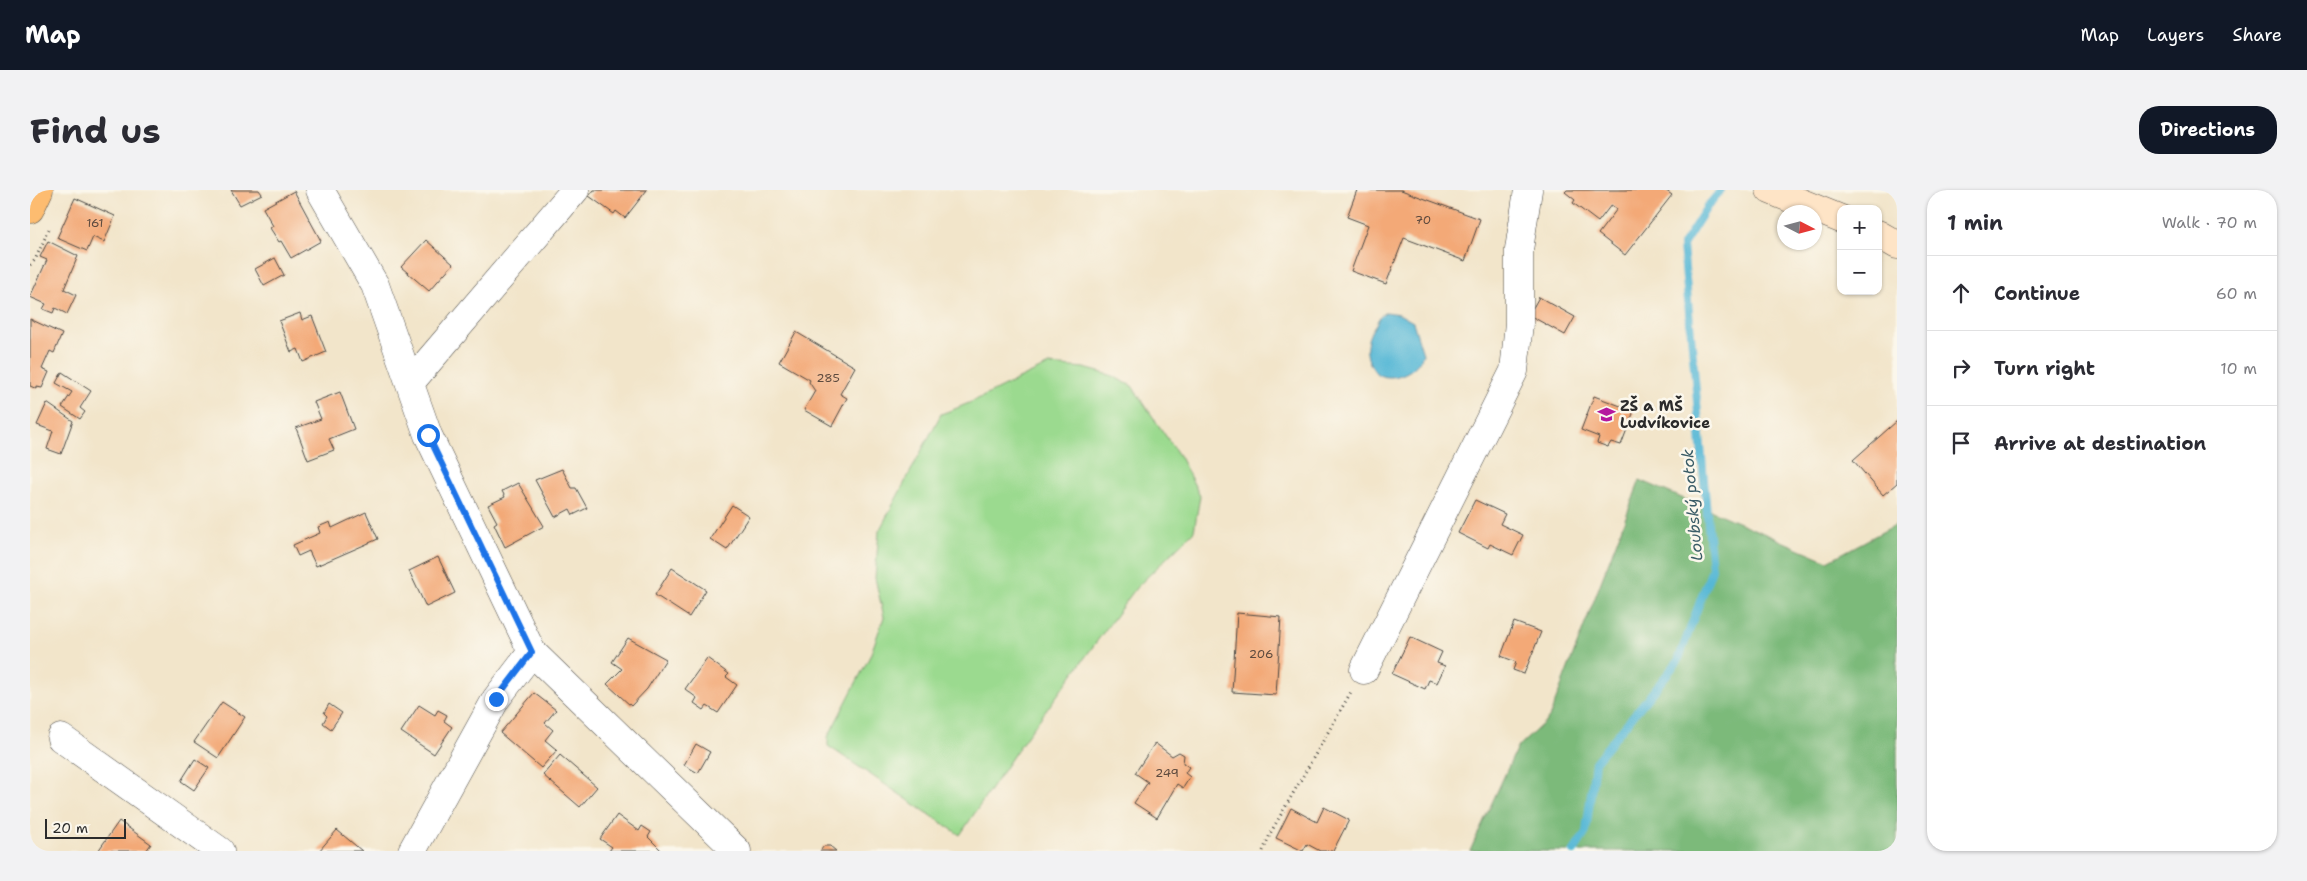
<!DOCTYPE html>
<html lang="en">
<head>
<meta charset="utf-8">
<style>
  :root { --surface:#fff; --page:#f2f2f3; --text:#2b2b33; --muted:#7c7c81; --line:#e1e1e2; --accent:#111827 }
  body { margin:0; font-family:"Shantell Sans",sans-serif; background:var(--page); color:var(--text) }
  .controls { position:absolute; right:15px; top:15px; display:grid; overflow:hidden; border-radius:10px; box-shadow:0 1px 4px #0004 }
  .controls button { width:45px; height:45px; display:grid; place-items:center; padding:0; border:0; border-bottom:1px solid var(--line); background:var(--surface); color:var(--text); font:25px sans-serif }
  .compass { position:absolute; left:1747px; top:15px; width:45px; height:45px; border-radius:50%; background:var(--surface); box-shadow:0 1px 4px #0004; rotate:96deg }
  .scale { position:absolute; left:15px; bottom:12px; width:81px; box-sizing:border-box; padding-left:5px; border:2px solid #2b2b2b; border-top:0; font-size:14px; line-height:18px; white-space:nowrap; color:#2b2b2b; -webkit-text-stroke:4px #fbf7ec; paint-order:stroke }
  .stop { position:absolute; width:15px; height:15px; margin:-11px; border:4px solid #1a73e8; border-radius:50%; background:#fff }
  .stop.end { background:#1a73e8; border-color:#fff; box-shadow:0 1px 5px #0008 }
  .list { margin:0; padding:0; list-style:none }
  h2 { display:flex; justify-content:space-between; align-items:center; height:65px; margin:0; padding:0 20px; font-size:21px }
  h2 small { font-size:16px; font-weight:400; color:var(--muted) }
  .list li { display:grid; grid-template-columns:32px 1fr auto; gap:15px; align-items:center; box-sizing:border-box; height:75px; padding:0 20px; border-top:1px solid var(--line) }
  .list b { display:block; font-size:19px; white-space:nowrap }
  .list em { font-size:16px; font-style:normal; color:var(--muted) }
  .icon { flex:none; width:28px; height:28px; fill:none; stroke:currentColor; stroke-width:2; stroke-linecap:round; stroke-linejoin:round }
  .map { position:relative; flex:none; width:1867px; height:661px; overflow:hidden; border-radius:20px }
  header { display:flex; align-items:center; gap:30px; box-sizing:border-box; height:70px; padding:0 25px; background:var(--accent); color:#fff }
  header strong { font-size:24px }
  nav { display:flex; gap:28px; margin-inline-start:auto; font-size:18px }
  .intro { display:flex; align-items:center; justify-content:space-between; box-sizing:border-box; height:120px; padding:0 30px }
  h1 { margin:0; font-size:35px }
  .button { padding:12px 22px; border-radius:20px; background:var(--accent); color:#fff; font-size:18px; font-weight:700 }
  main { display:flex; gap:30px; padding:0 30px }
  aside { flex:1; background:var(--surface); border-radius:20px; box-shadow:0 1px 4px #0004 }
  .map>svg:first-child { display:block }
</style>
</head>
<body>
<header>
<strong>Map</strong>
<nav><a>Map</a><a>Layers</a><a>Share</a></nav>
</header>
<div class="intro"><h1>Find us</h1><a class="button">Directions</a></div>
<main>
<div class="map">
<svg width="1867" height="661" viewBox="0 0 1867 661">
  <rect width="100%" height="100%" fill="#fbf7ec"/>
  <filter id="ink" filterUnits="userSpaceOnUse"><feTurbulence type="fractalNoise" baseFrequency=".02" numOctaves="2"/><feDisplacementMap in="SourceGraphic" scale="10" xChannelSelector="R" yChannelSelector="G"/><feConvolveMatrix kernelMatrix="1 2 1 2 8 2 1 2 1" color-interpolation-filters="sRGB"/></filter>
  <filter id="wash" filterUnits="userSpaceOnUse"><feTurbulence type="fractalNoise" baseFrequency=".0096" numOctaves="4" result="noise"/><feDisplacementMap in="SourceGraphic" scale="20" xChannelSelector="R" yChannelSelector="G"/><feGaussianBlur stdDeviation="1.12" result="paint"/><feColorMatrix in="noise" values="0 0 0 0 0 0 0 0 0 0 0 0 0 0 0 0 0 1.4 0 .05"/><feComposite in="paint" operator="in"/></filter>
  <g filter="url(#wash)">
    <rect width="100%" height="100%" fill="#f2e5ca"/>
    <path fill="#9bda8f" stroke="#63825d" d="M 1019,175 L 1054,178 L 1080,185 L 1102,196 L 1150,267 L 1170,306 L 1164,341 L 1106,398 L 987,560 L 930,645 L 798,556 L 798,547 L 840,466 L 854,427 L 845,388 L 849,341 L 911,224 C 949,211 982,191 1019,175 Z"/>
    <path fill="#7cba7a" stroke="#547252" d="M 1610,290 L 1798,371 L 1867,334 L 1867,661 L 1440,661 L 1487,558 L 1519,528 Z"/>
    <path fill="#57b8d6" stroke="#417280" d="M 1356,122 L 1369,124 L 1383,132 L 1393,164 C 1388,181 1363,193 1347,184 C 1333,168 1334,150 1346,134 C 1349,128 1350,125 1356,122 Z"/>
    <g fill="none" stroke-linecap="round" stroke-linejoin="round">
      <path stroke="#57b8d6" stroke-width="8" d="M 1544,661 L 1556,642 L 1565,572 L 1648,471 L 1682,379 L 1653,55 L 1677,17 L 1691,0"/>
    </g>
    <g id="blocks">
      <path fill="#f3a977" d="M 201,0 L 229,0 L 232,4 L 210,15 Z
        M 564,0 L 617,0 L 595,28 L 586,21 L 584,24 L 559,6 Z
        M 1327,0 L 1371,0 L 1450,29 L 1435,71 L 1374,48 L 1356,94 L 1321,81 L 1338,35 L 1317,27 Z
        M 1537,0 L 1635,0 L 1642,5 L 1595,65 L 1568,44 L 1587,19 L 1581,15 L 1568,32 L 1543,13 L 1545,10 L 1535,2 Z
        M 264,1 L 291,51 L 261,68 L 251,51 L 249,52 L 240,38 L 243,36 L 233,18 Z
        M 45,8 L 85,26 L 74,52 L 63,47 L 57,61 L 27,48 Z
        M 396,50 L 423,74 L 399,101 L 371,77 Z
        M 18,51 L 48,66 L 34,99 L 46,105 L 37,124 L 25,118 L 23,123 L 13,119 L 16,114 L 0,107 L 17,70 L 10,67 Z
        M 245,68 L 254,85 L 234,96 L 225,79 Z
        M 1509,107 L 1545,127 L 1535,145 L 1499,125 Z
        M 270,123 L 272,130 L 282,126 L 296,162 L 273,172 L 268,159 L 261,162 L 249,131 Z
        M 0,129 L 32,144 L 24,163 L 20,161 L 12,179 L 19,182 L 12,198 L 7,197 L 7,199 L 0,196 Z
        M 766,142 L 825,177 L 810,204 L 817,208 L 802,236 L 774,220 L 785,201 L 779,192 L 780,190 L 749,172 Z
        M 32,182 L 61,201 L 50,218 L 55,222 L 50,229 L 32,217 L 42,202 L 26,193 Z
        M 310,202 L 324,239 L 299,249 L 304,260 L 278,270 L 266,238 L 291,229 L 284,212 Z
        M 1564,206 L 1604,221 L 1591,255 L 1581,252 L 1578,257 L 1567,253 L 1569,247 L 1551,240 Z
        M 17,213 L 43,231 L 31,264 L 17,259 L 23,241 L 7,235 Z
        M 1867,231 L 1867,293 L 1853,305 L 1823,270 Z
        M 532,279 L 542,298 L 546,298 L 557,318 L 543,325 L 540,319 L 525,327 L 505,290 Z
        M 488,293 L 514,336 L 475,357 L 464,334 L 467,332 L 458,315 L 475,307 L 472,301 Z
        M 1445,310 L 1475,324 L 1470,334 L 1493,345 L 1483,365 L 1460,354 L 1458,358 L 1428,343 Z
        M 702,315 L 719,326 L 697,360 L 680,349 Z
        M 336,322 L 348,349 L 286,376 L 279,361 L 268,366 L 263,355 L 290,343 L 288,337 L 300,332 L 302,338 Z
        M 408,367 L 425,403 L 396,417 L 379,381 Z
        M 642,378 L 676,400 L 659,427 L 625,405 Z
        M 1207,423 L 1251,427 L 1246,505 L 1202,502 Z
        M 1484,432 L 1511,442 L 1494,484 L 1483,480 L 1486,472 L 1471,466 Z
        M 1380,447 L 1412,462 L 1407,473 L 1415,476 L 1407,493 L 1399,490 L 1395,499 L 1362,484 Z
        M 598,448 L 636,469 L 617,499 L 601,516 L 577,494 L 592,479 L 582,472 Z
        M 677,468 L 699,484 L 696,487 L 707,495 L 688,523 L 677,516 L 674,520 L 664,513 L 667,508 L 655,499 Z
        M 504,503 L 526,520 L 515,533 L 523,540 L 515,550 L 527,560 L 511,578 L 470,543 Z
        M 192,512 L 215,527 L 188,568 L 164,552 Z
        M 299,514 L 312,523 L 301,539 L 293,533 L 297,526 L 294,523 Z
        M 389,515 L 405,525 L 408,520 L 417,525 L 414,531 L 422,537 L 404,564 L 371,542 Z
        M 1125,553 L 1142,566 L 1149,562 L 1154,565 L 1153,573 L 1159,577 L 1155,583 L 1160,587 L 1153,598 L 1147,594 L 1127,628 L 1104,613 L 1118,592 L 1105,583 Z
        M 666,554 L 680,562 L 668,583 L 654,575 Z
        M 530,565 L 567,597 L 550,617 L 513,585 Z
        M 165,569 L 179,578 L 164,600 L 151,591 Z
        M 1294,617 L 1319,630 L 1303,661 L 1290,661 L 1277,654 L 1273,661 L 1246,648 L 1261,618 L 1287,632 Z
        M 587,625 L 609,641 L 612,636 L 621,642 L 618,647 L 631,660 L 630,661 L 579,661 L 582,657 L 570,649 Z
        M 89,631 L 121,654 L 116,661 L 68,661 Z
        M 307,640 L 332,661 L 289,661 Z
        M 794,656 L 800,656 L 806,661 L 790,661 Z"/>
    </g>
  </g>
  <g filter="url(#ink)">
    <use href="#blocks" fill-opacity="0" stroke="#494743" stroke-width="1"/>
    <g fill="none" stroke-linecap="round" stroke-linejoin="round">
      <defs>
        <path id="street" d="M 290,0 L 345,95 L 398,245 L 502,462 L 707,661
          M 380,193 L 545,0
          M 1334,480 L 1484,181 L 1489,133 L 1489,60 L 1498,0
          M 31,548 L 190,661
          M 382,661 L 466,509 L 502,462"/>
        <path id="secondary" d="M 1740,0 L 1811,29
          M 1848,44 L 1867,55"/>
        <path id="primary" d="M 0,19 L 9,0"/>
      </defs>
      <use href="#street" stroke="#494743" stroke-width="29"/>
      <use href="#secondary" stroke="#494743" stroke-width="29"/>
      <use href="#primary" stroke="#494743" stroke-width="29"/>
      <path stroke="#494743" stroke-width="3" stroke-dasharray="1 4" stroke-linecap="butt" d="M 0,75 L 5,70 L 19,39
        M 1233,661 L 1241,642 L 1321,502"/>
      <use href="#street" stroke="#fff" stroke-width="28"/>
      <use href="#secondary" stroke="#fee4c6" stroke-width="28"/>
      <use href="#primary" stroke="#fdbc70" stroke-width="28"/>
    </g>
  </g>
  <g fill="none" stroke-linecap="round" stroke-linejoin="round" filter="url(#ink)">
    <path stroke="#1a73e8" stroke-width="6" d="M 398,245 L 502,462 L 466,509"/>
  </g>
  <defs>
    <symbol id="school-bare" viewBox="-9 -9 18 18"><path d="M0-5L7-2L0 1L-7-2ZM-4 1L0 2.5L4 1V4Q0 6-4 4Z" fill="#b5179e" stroke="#fbf7ec" stroke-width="2.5" paint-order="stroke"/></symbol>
  </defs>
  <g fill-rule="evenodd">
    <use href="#school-bare" x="1564" y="212" width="25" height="25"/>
  </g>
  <g text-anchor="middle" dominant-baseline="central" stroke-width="5" stroke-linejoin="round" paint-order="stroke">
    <g font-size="12" fill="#5d4a3e">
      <text x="1393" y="30">70</text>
      <text x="65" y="33">161</text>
      <text x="798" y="188">285</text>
      <text x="1231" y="464">206</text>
      <text x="1137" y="583">249</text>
    </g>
    <g font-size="15" font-weight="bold" fill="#2b2b2b" stroke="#fbf7ec" text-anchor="start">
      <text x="1590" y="216">ZŠ a MŠ<tspan x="1590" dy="17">Ludvíkovice</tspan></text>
    </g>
    <g font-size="16" font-style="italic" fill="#3a5c67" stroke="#fbf7ec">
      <text transform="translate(1662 315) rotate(-95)">Loubský potok</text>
    </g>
  </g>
</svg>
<div class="controls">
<button>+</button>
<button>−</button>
</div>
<svg class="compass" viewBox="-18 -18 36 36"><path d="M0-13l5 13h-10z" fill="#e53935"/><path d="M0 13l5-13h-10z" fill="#7c7c81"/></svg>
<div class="scale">20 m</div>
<div class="stop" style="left:398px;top:245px"></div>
<div class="stop end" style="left:466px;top:509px"></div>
</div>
<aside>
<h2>1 min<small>Walk · 70 m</small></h2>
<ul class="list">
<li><svg class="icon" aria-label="ahead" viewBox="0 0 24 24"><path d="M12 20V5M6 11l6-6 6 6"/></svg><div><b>Continue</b></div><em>60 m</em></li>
<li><svg class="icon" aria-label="right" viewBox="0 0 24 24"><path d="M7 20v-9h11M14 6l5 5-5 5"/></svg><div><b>Turn right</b></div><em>10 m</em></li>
<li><svg class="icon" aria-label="arrive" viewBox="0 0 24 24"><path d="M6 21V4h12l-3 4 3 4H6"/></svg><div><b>Arrive at destination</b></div></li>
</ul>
</aside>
</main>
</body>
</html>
